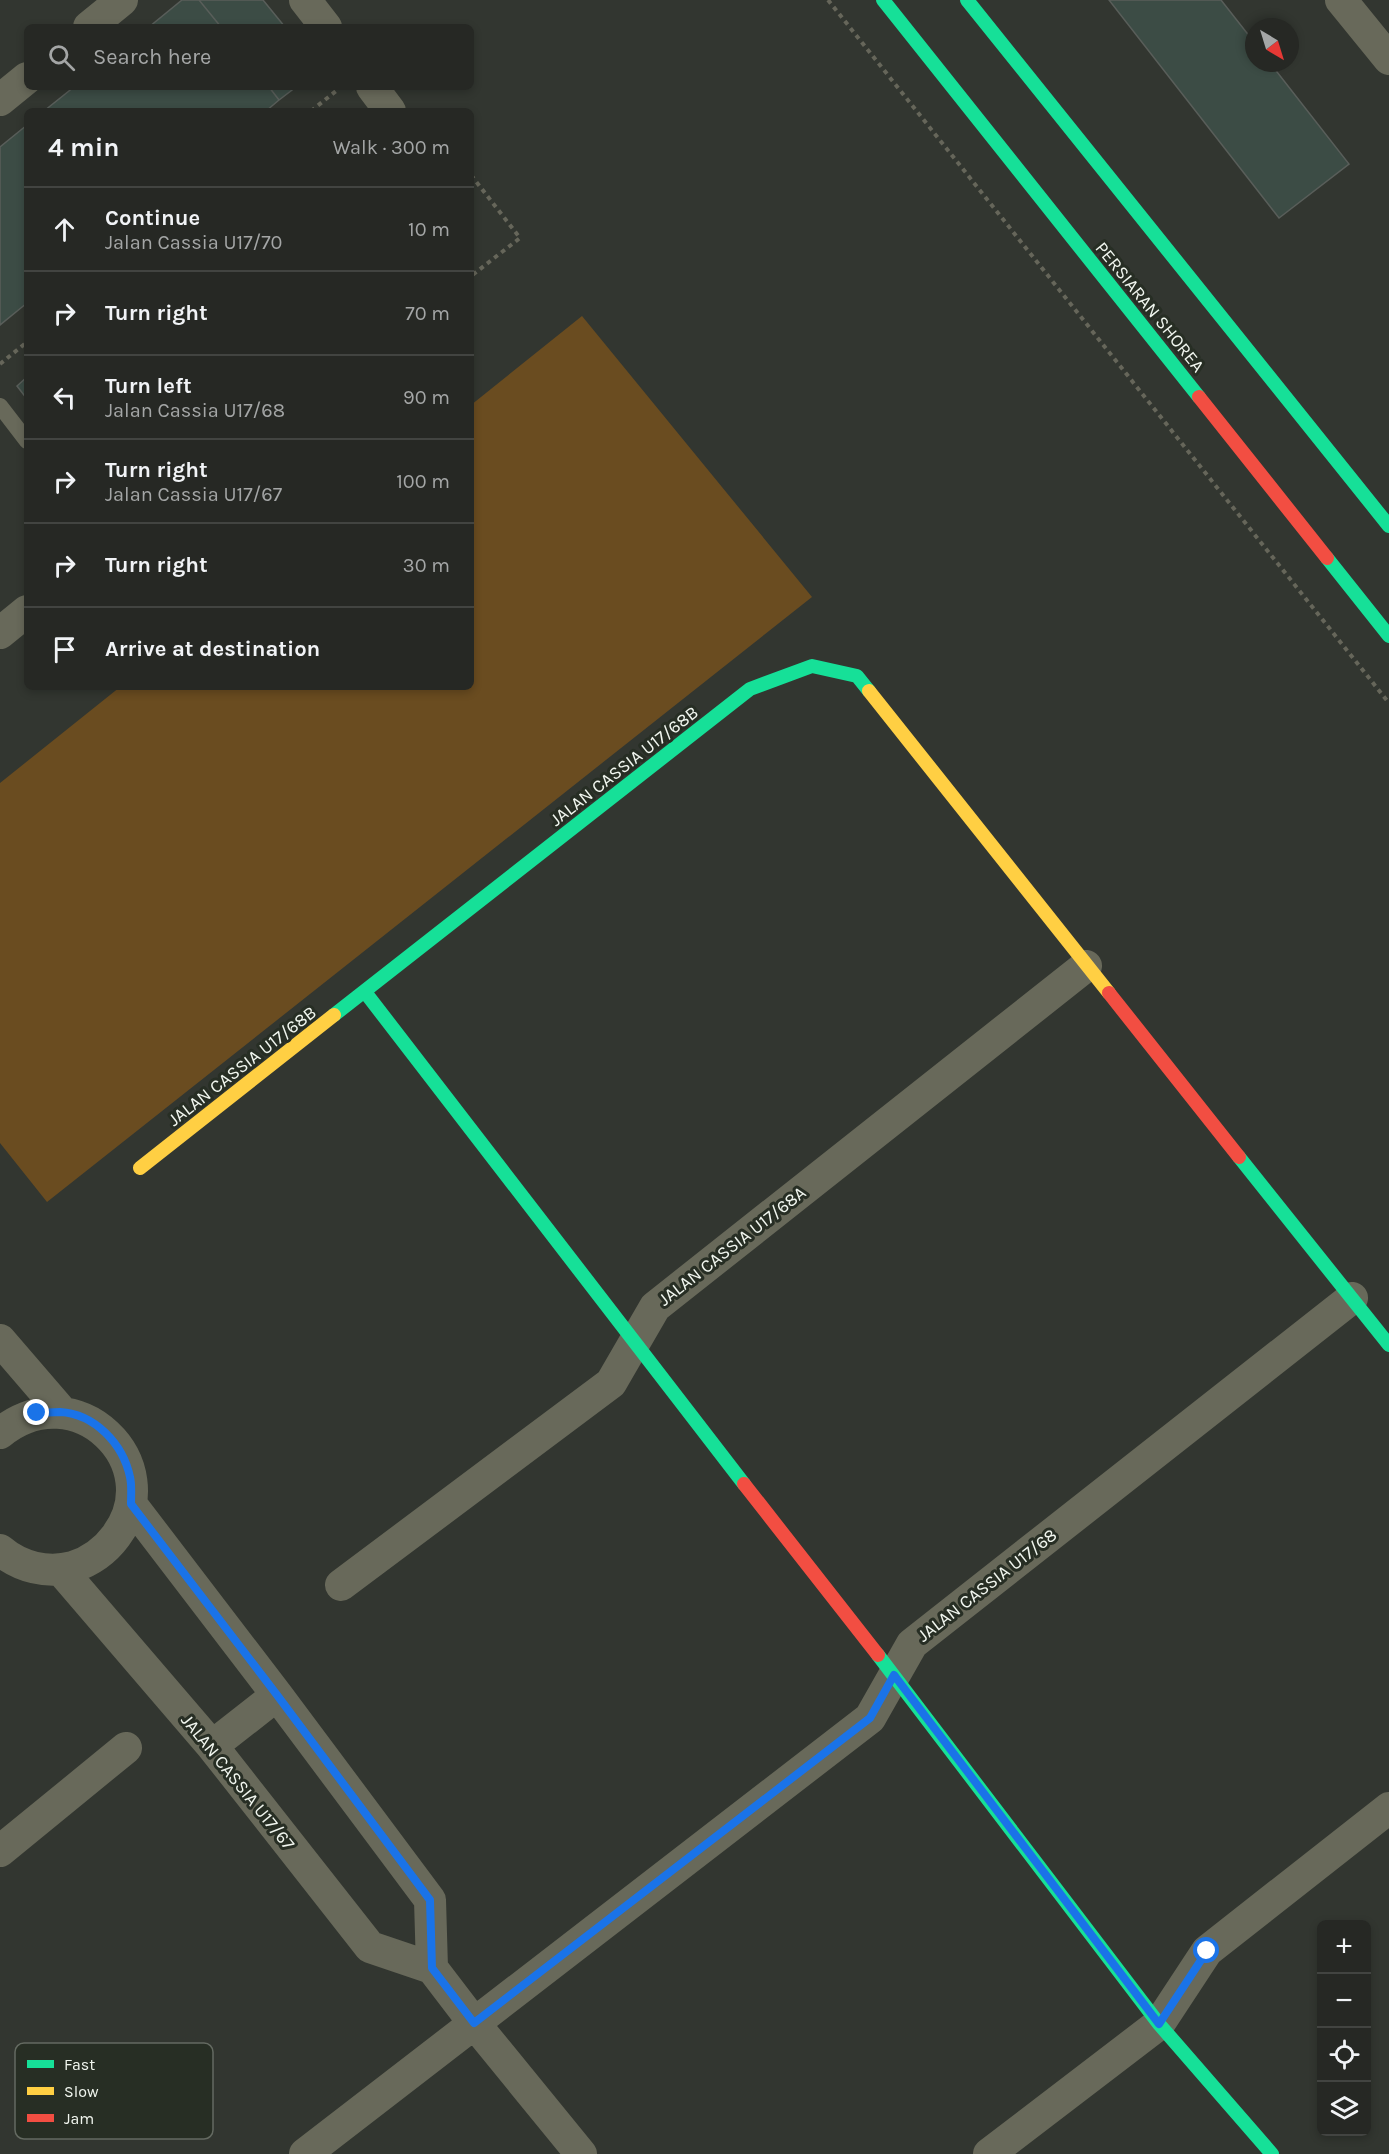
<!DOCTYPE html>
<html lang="en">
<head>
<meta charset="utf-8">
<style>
  :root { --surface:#262824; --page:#323431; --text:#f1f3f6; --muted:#a4a6a6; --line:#424441 }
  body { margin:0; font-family:Karla,sans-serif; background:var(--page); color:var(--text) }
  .controls { position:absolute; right:18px; bottom:18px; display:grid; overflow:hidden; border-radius:9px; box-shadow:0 3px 9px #0003 }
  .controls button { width:54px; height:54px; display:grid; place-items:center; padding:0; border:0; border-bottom:2px solid var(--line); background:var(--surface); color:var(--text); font:30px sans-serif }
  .compass { position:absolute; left:1245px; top:18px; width:54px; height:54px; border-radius:50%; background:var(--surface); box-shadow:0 3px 9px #0003; rotate:142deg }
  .stop { position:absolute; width:18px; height:18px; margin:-14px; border:4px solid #1a73e8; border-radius:50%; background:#fff }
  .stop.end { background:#1a73e8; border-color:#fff; box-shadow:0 2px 6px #0008 }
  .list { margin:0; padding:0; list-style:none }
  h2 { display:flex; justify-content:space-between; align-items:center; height:78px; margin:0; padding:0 24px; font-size:26px }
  h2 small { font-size:20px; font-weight:400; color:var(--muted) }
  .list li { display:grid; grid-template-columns:39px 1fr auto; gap:18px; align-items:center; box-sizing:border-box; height:84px; padding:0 24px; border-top:2px solid var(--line) }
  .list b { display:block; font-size:22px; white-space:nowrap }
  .list p { margin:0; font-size:20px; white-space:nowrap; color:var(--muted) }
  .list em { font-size:20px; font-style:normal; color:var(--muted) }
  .icon { flex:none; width:33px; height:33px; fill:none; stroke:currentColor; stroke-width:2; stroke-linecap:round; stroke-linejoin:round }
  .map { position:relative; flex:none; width:1389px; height:2154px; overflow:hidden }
  .search { position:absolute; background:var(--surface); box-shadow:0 3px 9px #0003; left:24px; top:24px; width:450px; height:66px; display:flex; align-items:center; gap:15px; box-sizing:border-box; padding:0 21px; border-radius:9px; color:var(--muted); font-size:22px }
  .panel { position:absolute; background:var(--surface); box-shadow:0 3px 9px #0003; left:24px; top:108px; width:450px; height:582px; border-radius:9px }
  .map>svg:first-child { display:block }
</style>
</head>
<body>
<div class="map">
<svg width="1389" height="2154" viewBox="0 0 1389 2154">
  <rect width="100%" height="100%" fill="#323630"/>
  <path fill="#6a4c20" d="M 582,316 L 812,597 L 47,1202 L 0,1143 L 0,783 L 120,687 L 471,687 L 471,405 Z"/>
  <path fill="#3c4c45" stroke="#595e5a" stroke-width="1.5" d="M 182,0 L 199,0 L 221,27 L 149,27 Z
    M 199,0 L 263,0 L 285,27 L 221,27 Z
    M 1109,0 L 1221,0 L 1254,42 L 1254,63 L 1270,63 L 1349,164 L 1279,218 Z
    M 74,87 L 269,87 L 279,100 L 266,111 L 44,111 Z
    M 269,87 L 296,87 L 279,100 Z
    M 27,125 L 27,303 L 0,325 L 0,147 Z
    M 27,377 L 27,399 L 17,386 Z"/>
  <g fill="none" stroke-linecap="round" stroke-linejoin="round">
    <path stroke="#66665a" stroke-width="4" stroke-dasharray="4.5 4.5" stroke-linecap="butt" d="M 828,0 L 1389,703
      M 311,111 L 336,91
      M 471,175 L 520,238 L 471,276
      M 0,364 L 27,342"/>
    <path stroke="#68695a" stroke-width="16" d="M 0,406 L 27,441"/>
    <path stroke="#68695a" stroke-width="32" d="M 305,0 L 326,27
      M 1341,0 L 1389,59
      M 89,27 L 122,0
      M 372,87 L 390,111
      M 0,100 L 27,78
      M 0,633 L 27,611
      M 0,1340 L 62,1412
      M 0,1433 C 76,1371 170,1464 116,1536 C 105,1551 91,1561 73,1567 C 47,1574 20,1567 0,1550
      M 131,1504 L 277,1695 L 430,1900 L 432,1968
      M 61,1570 L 212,1746 L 370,1947 L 432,1968 L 474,2023 L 581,2154
      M 341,1585 L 611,1383 L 655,1307 L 1086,966
      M 212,1746 L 277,1695
      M 0,1851 L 126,1748
      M 305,2154 L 870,1718 L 912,1644 L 1352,1298
      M 989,2154 L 1159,2024 L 1207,1951 L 1389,1808"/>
    <path stroke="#16e098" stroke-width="14" d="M 883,0 L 1199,397
      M 967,0 L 1389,526
      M 1327,558 L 1389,636
      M 365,992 L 744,1484
      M 334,1015 L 750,689 L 812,666 L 857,676 L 869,691
      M 1239,1157 L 1389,1345
      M 878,1655 L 1159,2024 L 1272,2154"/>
    <path stroke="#ffcf43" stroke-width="14" d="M 869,691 L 1109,993
      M 140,1168 L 334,1015"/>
    <path stroke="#f24e42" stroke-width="14" d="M 1199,397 L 1327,558
      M 1109,993 L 1239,1157
      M 744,1484 L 878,1655"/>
  </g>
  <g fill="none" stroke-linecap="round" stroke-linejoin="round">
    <path stroke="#1a73e8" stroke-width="8" d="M 37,1413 C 44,1413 52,1412 60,1412 C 95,1414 123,1444 130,1477 C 132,1485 131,1495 131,1504 L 277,1695 L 430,1900 L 432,1968 L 474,2023 L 870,1718 L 894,1675 L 1159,2024 L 1207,1951"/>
  </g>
  <g text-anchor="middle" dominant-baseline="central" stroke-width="6" stroke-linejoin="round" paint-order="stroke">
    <g font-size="18" fill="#f1f6ef" stroke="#272e24">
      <text transform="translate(1150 307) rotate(51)">PERSIARAN SHOREA</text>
      <text transform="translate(624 766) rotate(-38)">JALAN CASSIA U17/68B</text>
      <text transform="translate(242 1066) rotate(-38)">JALAN CASSIA U17/68B</text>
      <text transform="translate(732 1246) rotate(-38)">JALAN CASSIA U17/68A</text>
      <text transform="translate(987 1585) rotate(-38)">JALAN CASSIA U17/68</text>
      <text transform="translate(238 1782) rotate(51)">JALAN CASSIA U17/67</text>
    </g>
  </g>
  <rect x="15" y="2043" width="198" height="96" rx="9" fill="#272e24" stroke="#646a61" stroke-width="1.5"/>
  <rect x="27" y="2060" width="27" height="8" fill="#16e098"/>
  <rect x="27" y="2087" width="27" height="8" fill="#ffcf43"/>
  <rect x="27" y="2114" width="27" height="8" fill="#f24e42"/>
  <g font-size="16" fill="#f1f6ef">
    <text x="64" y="2070">Fast</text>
    <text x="64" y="2097">Slow</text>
    <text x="64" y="2124">Jam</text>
  </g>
</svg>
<div class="controls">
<button>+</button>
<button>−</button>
<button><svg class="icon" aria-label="locate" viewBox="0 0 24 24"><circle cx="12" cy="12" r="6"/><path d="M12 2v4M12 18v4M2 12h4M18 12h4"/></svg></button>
<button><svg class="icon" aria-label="layers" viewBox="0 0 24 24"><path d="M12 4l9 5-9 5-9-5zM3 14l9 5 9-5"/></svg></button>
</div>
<svg class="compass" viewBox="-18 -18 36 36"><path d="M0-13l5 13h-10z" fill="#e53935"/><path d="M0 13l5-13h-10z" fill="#a4a6a6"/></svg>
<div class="stop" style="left:1207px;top:1951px"></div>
<div class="stop end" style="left:37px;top:1413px"></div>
<div class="search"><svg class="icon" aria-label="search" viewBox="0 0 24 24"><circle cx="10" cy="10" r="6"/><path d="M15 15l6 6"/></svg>Search here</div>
<section class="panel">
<h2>4 min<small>Walk · 300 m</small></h2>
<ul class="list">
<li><svg class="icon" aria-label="ahead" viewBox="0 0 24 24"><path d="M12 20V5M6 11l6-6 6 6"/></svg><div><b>Continue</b><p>Jalan Cassia U17/70</p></div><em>10 m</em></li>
<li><svg class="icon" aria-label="right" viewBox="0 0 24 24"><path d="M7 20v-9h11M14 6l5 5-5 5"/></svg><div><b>Turn right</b></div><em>70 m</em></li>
<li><svg class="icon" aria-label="left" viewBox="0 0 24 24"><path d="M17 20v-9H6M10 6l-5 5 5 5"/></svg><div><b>Turn left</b><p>Jalan Cassia U17/68</p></div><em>90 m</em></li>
<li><svg class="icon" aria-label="right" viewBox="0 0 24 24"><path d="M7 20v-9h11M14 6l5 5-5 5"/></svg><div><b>Turn right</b><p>Jalan Cassia U17/67</p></div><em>100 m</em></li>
<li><svg class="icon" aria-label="right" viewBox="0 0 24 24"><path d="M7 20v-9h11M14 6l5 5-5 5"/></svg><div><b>Turn right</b></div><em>30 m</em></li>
<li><svg class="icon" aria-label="arrive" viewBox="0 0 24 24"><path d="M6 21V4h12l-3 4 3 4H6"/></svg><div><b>Arrive at destination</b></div></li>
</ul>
</section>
</div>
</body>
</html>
